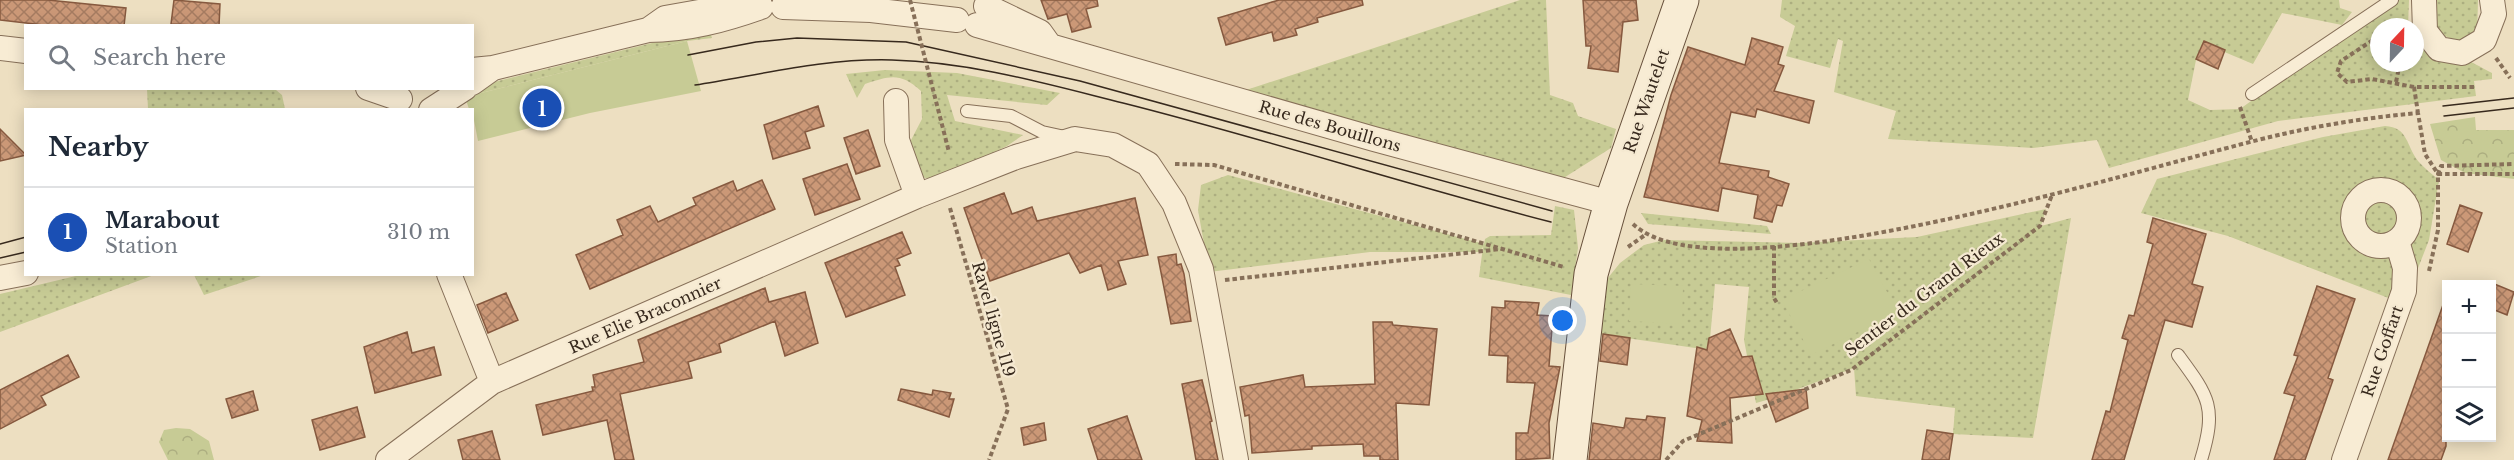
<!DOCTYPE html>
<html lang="en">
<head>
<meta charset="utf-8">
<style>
  :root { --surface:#fff; --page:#f6f6f7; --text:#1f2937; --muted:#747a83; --line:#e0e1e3; --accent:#db2777 }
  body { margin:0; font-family:"Libre Baskerville",serif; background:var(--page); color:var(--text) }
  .controls { position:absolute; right:18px; bottom:18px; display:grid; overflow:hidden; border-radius:0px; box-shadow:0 3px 15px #0003 }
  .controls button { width:54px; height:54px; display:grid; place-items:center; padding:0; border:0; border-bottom:2px solid var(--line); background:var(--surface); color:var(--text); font:30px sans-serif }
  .compass { position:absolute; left:2370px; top:18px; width:54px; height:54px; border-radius:50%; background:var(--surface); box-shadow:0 3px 15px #0003; rotate:22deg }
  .you { position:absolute; left:1563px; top:321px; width:21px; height:21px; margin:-15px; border:4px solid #fff; border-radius:50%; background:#1a73e8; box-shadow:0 0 0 9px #1a73e833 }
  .badge { display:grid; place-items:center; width:39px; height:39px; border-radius:50%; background:var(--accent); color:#fff; font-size:20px; font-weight:700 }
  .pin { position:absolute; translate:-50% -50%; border:3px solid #fff; box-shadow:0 2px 6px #0006 }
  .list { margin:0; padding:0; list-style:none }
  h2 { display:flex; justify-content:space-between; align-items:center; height:78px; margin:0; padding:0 24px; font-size:26px }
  h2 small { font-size:20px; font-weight:400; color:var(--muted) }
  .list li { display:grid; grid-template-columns:39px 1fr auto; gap:18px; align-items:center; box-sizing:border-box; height:90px; padding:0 24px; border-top:2px solid var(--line) }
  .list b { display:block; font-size:22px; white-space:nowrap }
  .list p { margin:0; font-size:20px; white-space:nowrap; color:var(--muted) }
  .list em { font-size:20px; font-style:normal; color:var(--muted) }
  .icon { flex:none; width:33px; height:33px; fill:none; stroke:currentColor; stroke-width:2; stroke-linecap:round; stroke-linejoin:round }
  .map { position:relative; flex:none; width:2514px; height:460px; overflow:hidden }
  .search { position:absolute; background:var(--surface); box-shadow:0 3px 15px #0003; left:24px; top:24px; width:450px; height:66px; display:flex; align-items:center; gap:15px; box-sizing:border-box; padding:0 21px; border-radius:0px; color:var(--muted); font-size:22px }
  .panel { position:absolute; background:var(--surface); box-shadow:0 3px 15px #0003; left:24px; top:108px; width:450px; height:168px; border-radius:0px }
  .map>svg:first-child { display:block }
</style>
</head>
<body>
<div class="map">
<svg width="2514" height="460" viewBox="0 0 2514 460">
  <defs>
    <pattern id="green-dots" width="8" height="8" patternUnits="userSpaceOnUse" patternTransform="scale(1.5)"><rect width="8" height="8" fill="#c7cb95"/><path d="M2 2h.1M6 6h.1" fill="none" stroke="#acae80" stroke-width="1.8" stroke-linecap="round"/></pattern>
    <pattern id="forest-crowns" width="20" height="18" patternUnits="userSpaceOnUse" patternTransform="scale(1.5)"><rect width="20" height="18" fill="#c7cb95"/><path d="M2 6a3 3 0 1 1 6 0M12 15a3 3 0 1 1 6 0" fill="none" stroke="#acae80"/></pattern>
    <pattern id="building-cross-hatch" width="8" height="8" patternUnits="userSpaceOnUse" patternTransform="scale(1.5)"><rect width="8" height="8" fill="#cb9877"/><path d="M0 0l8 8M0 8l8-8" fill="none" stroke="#a67c61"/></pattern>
  </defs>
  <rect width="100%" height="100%" fill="#eddfc1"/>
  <path fill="url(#green-dots)" d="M 1520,0 L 1546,0 L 1550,95 L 1573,103 L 1578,116 L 1616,129 L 1611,148 L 1562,179 L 1240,92 Z
    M 1782,0 L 2339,0 L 2340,8 L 2352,12 L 2342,25 L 2282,13 L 2253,64 L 2203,43 L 2196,60 L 2188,100 L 2210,110 L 2240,109 L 2392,0 L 2409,0 L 2408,27 L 2379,27 L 2379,63 L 2415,63 L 2415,41 C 2429,60 2439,54 2457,57 C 2468,59 2482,68 2492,73 L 2492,79 L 2474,81 L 2476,96 L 2278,121 L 2109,168 L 2097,140 L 2033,148 L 1888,139 L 1896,111 L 1834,92 L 1843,41 L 1838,39 L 1830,68 L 1786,56 L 1795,26 L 1780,17 Z
    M 2436,0 L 2478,0 L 2477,38 C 2458,42 2450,42 2435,28 Z
    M 709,29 L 712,38 L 687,41 L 465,97 L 474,87 Z
    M 885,70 L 957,73 L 1060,93 L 1047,105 L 947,95 L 955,121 L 1023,135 L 1007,146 L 936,181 L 922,177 L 910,142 L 922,119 L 921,91 C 900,72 890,76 865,84 L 857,98 L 846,74 Z
    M 260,88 L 276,90 L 282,95 L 285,109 L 148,109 L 147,89 Z
    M 2385,126 C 2408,127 2406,145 2418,161 C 2424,168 2432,174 2439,180 L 2429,240 L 2404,304 L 2228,236 L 2141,213 L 2157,179 L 2323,137 Z
    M 1228,175 L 1484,244 L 1485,239 L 1490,236 L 1551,235 L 1555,206 L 1574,210 L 1578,248 L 1571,295 L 1479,277 L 1483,247 L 1479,252 L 1370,252 L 1209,272 L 1198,210 L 1201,185 Z
    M 2046,209 L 2041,226 L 2071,218 L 2033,438 L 1953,434 L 1955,408 L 1856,396 L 1854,368 L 1777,397 L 1756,403 L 1744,340 L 1749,287 L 1715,284 L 1709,350 L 1599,334 L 1599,289 L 1620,263 L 1644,245 L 1664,240 L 1800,243 L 1917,237 Z
    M 1641,213 L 1767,226 L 1771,234 L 1648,224 Z
    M 267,274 L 204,295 L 194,275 L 194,274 Z
    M 80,275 L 154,275 L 0,332 L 0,294 Z"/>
  <path fill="url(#forest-crowns)" d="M 2475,117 L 2476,130 L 2514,130 L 2514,179 L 2465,173 L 2441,160 L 2430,124 Z
    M 176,428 L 190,429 L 209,441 L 214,460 L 168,460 L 159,442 L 164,430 Z"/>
  <path fill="#c7cb95" d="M 687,41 L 701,91 L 590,113 L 478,141 L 472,110 L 469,109 L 465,97 Z
    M 1869,259 L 1898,312 L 1811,355 L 1782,300 Z
    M 1631,284 L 1683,286 L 1682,324 L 1629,321 Z"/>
  <path fill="url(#building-cross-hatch)" stroke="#86593f" stroke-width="1.5" d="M 0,0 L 48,0 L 126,8 L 124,26 L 52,26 L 0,20 Z
    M 174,0 L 220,4 L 219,26 L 171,24 Z
    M 1041,0 L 1097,0 L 1098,6 L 1086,9 L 1091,27 L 1072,32 L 1067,14 L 1048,19 Z
    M 1279,0 L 1362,0 L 1363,5 L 1317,18 L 1318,22 L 1295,29 L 1297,35 L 1274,41 L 1272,32 L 1226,45 L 1218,18 Z
    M 1583,0 L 1636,0 L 1638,20 L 1623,22 L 1618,72 L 1588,68 L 1591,46 L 1586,46 Z
    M 1752,38 L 1783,47 L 1778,64 L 1784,66 L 1774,91 L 1814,101 L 1809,123 L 1757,109 L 1755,117 L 1731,112 L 1719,163 L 1769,171 L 1768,177 L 1789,184 L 1782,206 L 1777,205 L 1772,222 L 1754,218 L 1758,195 L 1722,188 L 1718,211 L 1644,197 L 1671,95 L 1688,47 L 1745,65 Z
    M 2204,41 L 2225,50 L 2218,69 L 2196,59 Z
    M 818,106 L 824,126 L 805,132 L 810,148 L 773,159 L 764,125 Z
    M 0,129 L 26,155 L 0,161 Z
    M 868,130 L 880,166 L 856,174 L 844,138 Z
    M 847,164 L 860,199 L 815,215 L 803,179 Z
    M 762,180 L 775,209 L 590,289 L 576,255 L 623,235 L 617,220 L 650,206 L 658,222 L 696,205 L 693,198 L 733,181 L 737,191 Z
    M 1004,193 L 1012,214 L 1032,207 L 1037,221 L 1135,198 L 1148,255 L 1118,261 L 1126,284 L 1108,290 L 1101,265 L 1080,273 L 1069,253 L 990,281 L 964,208 Z
    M 2460,205 L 2482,213 L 2468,252 L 2447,244 Z
    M 2153,218 L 2206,234 L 2192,284 L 2203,287 L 2192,327 L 2165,320 L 2124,460 L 2092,460 L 2106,411 L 2110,412 L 2128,340 L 2122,338 L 2129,315 L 2134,316 L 2153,244 L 2147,242 Z
    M 902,232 L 911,253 L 897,259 L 900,265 L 895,267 L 905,295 L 846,317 L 825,263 Z
    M 1176,254 L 1177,265 L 1181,264 L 1184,274 L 1191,321 L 1171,324 L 1158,257 Z
    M 2492,283 L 2514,292 L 2507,315 L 2492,309 Z
    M 2317,286 L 2355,299 L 2328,378 L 2333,380 L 2305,460 L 2274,460 L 2295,396 L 2284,393 L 2298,356 L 2294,355 Z
    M 765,288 L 769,302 L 805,292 L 818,343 L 785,356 L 775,321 L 719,344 L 721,352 L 688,362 L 692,378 L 620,394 L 634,460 L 615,460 L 607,420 L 543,435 L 536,405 L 593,391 L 592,387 L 595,387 L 593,375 L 644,362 L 638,340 Z
    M 506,293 L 518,320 L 488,333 L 477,305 Z
    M 1505,301 L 1539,303 L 1537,315 L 1553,316 L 1549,366 L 1560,367 L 1549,423 L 1550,458 L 1516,460 L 1516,433 L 1528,433 L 1535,383 L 1507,382 L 1508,356 L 1489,355 L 1492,307 L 1505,308 Z
    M 2444,302 L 2446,303 L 2446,446 L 2441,460 L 2388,460 Z
    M 1373,322 L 1392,322 L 1393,325 L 1437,329 L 1429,405 L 1396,403 L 1398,460 L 1380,460 L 1380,456 L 1364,456 L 1363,444 L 1312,446 L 1312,449 L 1252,453 L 1249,415 L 1245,416 L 1240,387 L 1303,375 L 1305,387 L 1375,384 Z
    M 1730,329 L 1742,357 L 1752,356 L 1763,394 L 1730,398 L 1732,443 L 1697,441 L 1702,420 L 1687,416 L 1697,347 L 1707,350 L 1709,338 Z
    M 407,332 L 412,353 L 434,347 L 441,375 L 375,393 L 364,347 Z
    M 1603,334 L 1630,338 L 1627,365 L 1600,361 Z
    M 68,355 L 79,377 L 41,396 L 46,405 L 0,429 L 0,390 Z
    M 1202,380 L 1212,421 L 1210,422 L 1218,460 L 1196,460 L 1190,426 L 1182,384 Z
    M 901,389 L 932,395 L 933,390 L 951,393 L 949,399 L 954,399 L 949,417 L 898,400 Z
    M 1806,389 L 1808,408 L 1776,422 L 1766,394 Z
    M 253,391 L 258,410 L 232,418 L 226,399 Z
    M 357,407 L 365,437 L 320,450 L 312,420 Z
    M 1127,416 L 1142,460 L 1098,460 L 1088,429 Z
    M 1647,416 L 1665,418 L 1660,460 L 1589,460 L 1593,423 L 1624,428 L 1626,418 L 1646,420 Z
    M 1044,423 L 1046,440 L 1024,445 L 1021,428 Z
    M 1927,430 L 1953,434 L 1949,460 L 1922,460 Z
    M 492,431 L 500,460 L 463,460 L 458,440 Z"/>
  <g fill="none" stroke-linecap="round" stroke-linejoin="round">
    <defs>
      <path id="lane" d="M 2252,94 L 2392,0
        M 967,111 L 1011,116 L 1042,132 L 1065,137
        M 2178,355 C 2209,397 2217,407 2201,460"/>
      <path id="street" d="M 734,0 L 705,11 L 665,18 L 648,30 C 688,30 724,20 761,7
        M 2424,0 L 2425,31 L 2439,49 L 2462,53 L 2484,40 L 2494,14 L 2492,0
        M 783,7 L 871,10 L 957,20
        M 977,25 L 1050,46 L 1040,32 L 986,6
        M 1050,46 L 1374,139 L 1611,203
        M 0,48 L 26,51
        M 493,68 L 648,30
        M 472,70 L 493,68 L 472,83
        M 368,88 L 400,99
        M 896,101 L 897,140 L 917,196
        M 431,110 L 465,88
        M2353 218a28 28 0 1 1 56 0a28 28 0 1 1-56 0Z
        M 449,274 L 492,382
        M 0,278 L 26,273
        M 388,460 L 492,382 L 917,196 L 1016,157 L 1075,139 L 1113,145 L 1148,164 L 1174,203 L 1201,269 L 1236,460
        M 2344,460 L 2404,291 L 2405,268 L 2397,241"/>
      <path id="secondary" d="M 1570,460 L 1591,274 L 1611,203 L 1682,0"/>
    </defs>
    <use href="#lane" stroke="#877059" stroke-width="14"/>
    <use href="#street" stroke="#877059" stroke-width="26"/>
    <use href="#secondary" stroke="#68513c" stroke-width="35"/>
    <path stroke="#877059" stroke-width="4" stroke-dasharray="4.5 3" stroke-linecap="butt" d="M 2392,27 L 2402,21
      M 2379,36 L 2341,61 L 2337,73 L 2347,82 L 2372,79 L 2414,87 L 2475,87
      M 2496,58 L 2510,78
      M 2396,82 L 2400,63
      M 2414,87 L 2418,113
      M 2240,107 L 2252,142
      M 1175,164 L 1214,165 L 1564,267
      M 950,208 L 1008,409 L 989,460
      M 1633,224 C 1720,306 2164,160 2283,134 C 2327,124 2373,117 2418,113 L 2425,154 L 2438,174 L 2514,174
      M 1774,246 L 1774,298 L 1777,303
      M 1628,247 L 1645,235
      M 2429,271 L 2438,230 L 2438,174 L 2441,166 L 2514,164
      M 1225,280 L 1501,249
      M 1666,460 L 1683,441 L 1851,370 L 2040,226 L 2052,195"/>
    <use href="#lane" stroke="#f8ecd4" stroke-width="12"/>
    <use href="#street" stroke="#f8ecd4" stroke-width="24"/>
    <use href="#secondary" stroke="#f8ecd4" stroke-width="33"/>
    <path stroke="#37291d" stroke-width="1.5" d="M 688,55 L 756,42 L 797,38 L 906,42 L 1080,81 L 1552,211
      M 695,85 C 759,75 826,58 892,60 C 971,62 1047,84 1123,103 C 1266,139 1407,185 1551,222
      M 2443,106 L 2514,98
      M 2444,116 L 2514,108
      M 0,244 L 26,237
      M 0,258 L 26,252"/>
    <path stroke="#877059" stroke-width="4" stroke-dasharray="4.5 3" stroke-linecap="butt" d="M 910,0 L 949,152"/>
  </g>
  <g text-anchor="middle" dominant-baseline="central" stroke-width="4.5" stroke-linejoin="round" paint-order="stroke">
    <g font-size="16" fill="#37291d" stroke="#f5e9d1">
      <text transform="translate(1646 101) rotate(-71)">Rue Wautelet</text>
      <text transform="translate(1330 126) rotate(16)">Rue des Bouillons</text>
      <text transform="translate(1924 294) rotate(-37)">Sentier du Grand Rieux</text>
      <text transform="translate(645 315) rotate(-24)">Rue Elie Braconnier</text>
      <text transform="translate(994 319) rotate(74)">Ravel ligne 119</text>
      <text transform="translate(2382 351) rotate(-71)">Rue Goffart</text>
    </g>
  </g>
</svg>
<div class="controls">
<button>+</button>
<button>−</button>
<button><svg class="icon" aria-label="layers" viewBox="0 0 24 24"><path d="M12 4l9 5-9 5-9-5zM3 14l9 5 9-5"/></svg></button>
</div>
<svg class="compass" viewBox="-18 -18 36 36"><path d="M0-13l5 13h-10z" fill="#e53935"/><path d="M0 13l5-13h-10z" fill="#747a83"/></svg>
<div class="you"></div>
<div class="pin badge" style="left:542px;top:108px;background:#1a4fb4">1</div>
<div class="search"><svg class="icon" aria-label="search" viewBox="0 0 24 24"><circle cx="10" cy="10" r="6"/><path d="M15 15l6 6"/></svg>Search here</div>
<section class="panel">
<h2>Nearby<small></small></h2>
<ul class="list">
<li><span class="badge" style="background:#1a4fb4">1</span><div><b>Marabout</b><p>Station</p></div><em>310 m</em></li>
</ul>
</section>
</div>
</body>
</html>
